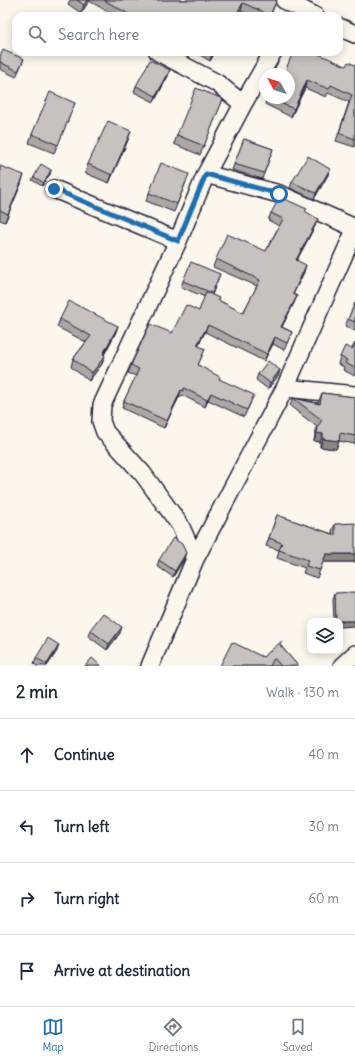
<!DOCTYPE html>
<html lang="en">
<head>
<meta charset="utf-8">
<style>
  :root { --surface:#fff; --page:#f2f2f3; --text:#1f2937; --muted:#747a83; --line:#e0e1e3; --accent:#1f6fb2 }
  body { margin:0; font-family:Delius,sans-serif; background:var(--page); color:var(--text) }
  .controls { position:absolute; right:12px; bottom:12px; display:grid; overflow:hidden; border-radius:8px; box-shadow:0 2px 10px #0003 }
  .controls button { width:36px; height:36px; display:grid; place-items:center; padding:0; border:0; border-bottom:1px solid var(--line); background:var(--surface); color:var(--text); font:20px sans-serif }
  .compass { position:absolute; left:259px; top:68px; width:36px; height:36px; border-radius:50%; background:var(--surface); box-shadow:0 2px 10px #0003; rotate:309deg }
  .stop { position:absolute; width:12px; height:12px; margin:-9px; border:3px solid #1f6fb2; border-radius:50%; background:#fff }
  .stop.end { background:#1f6fb2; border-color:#fff; box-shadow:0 1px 4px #0008 }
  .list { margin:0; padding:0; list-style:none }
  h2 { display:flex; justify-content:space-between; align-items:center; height:52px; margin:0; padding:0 16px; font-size:17px }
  h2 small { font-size:13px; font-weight:400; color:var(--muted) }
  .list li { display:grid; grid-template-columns:26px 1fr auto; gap:12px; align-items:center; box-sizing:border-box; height:72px; padding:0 16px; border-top:1px solid var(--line) }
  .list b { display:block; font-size:15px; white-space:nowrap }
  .list em { font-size:13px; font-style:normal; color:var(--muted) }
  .icon { flex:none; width:22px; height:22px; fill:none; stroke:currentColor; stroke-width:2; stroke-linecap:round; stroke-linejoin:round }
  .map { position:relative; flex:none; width:355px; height:666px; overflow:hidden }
  .search { position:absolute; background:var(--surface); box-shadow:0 2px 10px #0003; left:12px; right:12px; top:12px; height:44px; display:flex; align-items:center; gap:10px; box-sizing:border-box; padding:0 14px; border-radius:12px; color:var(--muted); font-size:15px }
  .sheet { height:340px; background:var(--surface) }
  nav { display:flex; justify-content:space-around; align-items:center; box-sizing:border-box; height:56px; border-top:1px solid var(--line); background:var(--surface); font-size:11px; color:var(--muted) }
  nav a { display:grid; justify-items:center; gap:2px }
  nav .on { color:var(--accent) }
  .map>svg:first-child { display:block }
</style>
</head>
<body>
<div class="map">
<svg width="355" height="666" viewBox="0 0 355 666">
  <rect width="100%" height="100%" fill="#fbf7ec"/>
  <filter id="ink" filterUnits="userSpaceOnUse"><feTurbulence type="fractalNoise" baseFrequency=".025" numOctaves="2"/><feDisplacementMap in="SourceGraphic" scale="8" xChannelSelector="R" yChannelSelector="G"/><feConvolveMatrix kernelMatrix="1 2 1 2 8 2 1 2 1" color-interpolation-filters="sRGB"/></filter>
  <g filter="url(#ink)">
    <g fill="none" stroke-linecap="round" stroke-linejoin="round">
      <defs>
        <path id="street" d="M 284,0 L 315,16
          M 339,27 L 355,34
          M 158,52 L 217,83 L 243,104
          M 206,174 L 279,194 L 355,228
          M 54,189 L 178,241
          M 285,388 L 355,395
          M 195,559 L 180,525 L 143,474 L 105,432 L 101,421 L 102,405 L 178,241 L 206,174 L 243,104 L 273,52
          M 150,666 L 195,559 L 285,388 L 355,230
          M 342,666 L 355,654"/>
      </defs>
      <use href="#street" stroke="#22223b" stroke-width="20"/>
      <use href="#street" stroke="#fbf7ec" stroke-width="17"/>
    </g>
    <path fill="#aaa7a5" stroke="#22223b" d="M 70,0 L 277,0 L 270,16 L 253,16 L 241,11 L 237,16 L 116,16 L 89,1 L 81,13 L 68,4 Z
      M 195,52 L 215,52 L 210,61 Z
      M 0,56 L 24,59 L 16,77 L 0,69 Z
      M 355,65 L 355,147 L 336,141 L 349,102 L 328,93 L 326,97 L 305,88 L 291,117 L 265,104 L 267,98 L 289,98 L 289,74 Z
      M 170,70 L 168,76 L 154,102 L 134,92 L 136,86 Z
      M 223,99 L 200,155 L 174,144 L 177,135 Z
      M 75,103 L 54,153 L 29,143 L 32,134 Z
      M 244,139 L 273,149 L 262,179 L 232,170 Z
      M 128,140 L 109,183 L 85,173 L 88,164 Z
      M 0,166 L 21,184 L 5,222 L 0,220 Z
      M 51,170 L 50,174 L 42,186 L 32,180 L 34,177 Z
      M 328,175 L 314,199 L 290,188 L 292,182 Z
      M 186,182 L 174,212 L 146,201 L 149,193 Z
      M 305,212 L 315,226 L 297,260 L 304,272 L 293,294 L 297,296 L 294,303 L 282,327 L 292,332 L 289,339 L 284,350 L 273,344 L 264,361 L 205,332 L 198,346 L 205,349 L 198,365 L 219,379 L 251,402 L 244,417 L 208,400 L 205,407 L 182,395 L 180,398 L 179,397 L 164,428 L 122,408 L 124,401 L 136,376 L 128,373 L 131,365 L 199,311 L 205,297 L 181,287 L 183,281 L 220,274 L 212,295 L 218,300 L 243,313 L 257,286 L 213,267 L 216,259 L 266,251 L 279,226 L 268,220 L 271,213 Z
      M 355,303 L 355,331 L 345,326 Z
      M 60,319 L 118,326 L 115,334 L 104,355 L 102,364 L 89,381 L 71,367 L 73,359 L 86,342 L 57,327 Z
      M 355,343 L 355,376 L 343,370 L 344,367 L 338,364 L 340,357 L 352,349 Z
      M 280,370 L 278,376 L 268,389 L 256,380 L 258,374 Z
      M 322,393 L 355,397 L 355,444 L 339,441 L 336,449 L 320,447 L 320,442 L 314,441 L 315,434 L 317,427 L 290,406 L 293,398 L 318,403 Z
      M 277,515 L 332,534 L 332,531 L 335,524 L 355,562 L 323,562 L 317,578 L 303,573 L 305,568 L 277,558 L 279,550 L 266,546 Z
      M 184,559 L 173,577 L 157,566 L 159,560 Z
      M 335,593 L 340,621 L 334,621 L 333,599 Z
      M 90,630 L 120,633 L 107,650 L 88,636 Z
      M 280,645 L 298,666 L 220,666 L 263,657 Z
      M 57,651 L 47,666 L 37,666 L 34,664 L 36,658 Z"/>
    <path fill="#8b8886" stroke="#22223b" d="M 87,0 L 90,0 L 81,13 L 84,5 Z
      M 243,3 L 241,11 L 237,16 L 235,16 Z
      M 213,52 L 215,52 L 210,61 L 212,54 Z
      M 170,70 L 168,76 L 154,102 L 156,96 Z
      M 307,80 L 305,88 L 291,117 L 294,109 Z
      M 131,131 L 128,140 L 109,183 L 112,175 Z
      M 330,169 L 328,175 L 314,199 L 316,193 Z
      M 51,170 L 50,174 L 42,186 L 44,183 Z
      M 24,175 L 21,184 L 5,222 L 8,214 Z
      M 318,219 L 315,226 L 293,267 L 296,260 Z
      M 306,265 L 304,272 L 290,301 L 293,294 Z
      M 297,296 L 294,303 L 278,334 L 281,327 Z
      M 208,325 L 205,332 L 195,352 L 197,345 Z
      M 118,326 L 115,334 L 100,362 L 103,354 Z
      M 275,337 L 273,344 L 264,361 L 267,354 Z
      M 105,356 L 102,364 L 89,381 L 92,373 Z
      M 280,370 L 278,376 L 268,389 L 270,383 Z
      M 181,390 L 179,397 L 164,428 L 167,421 Z
      M 211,393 L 205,407 L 207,400 Z
      M 317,433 L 323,434 L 320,442 L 314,441 Z
      M 323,439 L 339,441 L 336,449 L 320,447 Z
      M 186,553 L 184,559 L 173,577 L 175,571 Z
      M 326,554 L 355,554 L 355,562 L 323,562 Z
      M 340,621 L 355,621 L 355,626 L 340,627 Z
      M 122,627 L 120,633 L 107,650 L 109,644 Z
      M 59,645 L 57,651 L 47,666 L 46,666 Z"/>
    <path fill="#c6c2c0" stroke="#22223b" d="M 77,0 L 87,0 L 84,5 Z
      M 104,0 L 277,0 L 270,15 L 243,3 L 235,16 L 161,16 L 158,14 L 157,16 L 137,16 L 134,15 L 133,16 L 132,16 Z
      M 3,50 L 24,59 L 18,71 L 0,62 L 0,56 Z
      M 293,52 L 314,52 L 346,66 L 348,62 L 355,65 L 355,139 L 339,133 L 352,95 L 331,85 L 329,89 L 307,80 L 294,109 L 270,98 L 289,98 L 289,74 L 284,74 Z
      M 150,60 L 170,70 L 156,96 L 136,86 Z
      M 196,88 L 223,99 L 204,146 L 177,135 Z
      M 50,92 L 75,103 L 58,145 L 32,134 Z
      M 108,121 L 131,131 L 112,175 L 88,164 Z
      M 244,139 L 273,149 L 264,173 L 234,164 Z
      M 308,156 L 330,169 L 316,193 L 292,182 Z
      M 161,163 L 189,174 L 177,204 L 149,193 Z
      M 41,164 L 51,170 L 44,183 L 34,177 Z
      M 0,166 L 24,175 L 8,214 L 0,210 Z
      M 280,197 L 307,209 L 305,211 L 318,219 L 296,260 L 306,265 L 293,294 L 297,296 L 281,327 L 292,332 L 287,343 L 275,337 L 267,354 L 208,325 L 197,345 L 205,349 L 198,365 L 220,377 L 219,379 L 254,395 L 247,410 L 211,393 L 207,400 L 184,388 L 183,391 L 181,390 L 167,421 L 124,401 L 139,369 L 131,365 L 150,324 L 172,333 L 186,305 L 199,311 L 206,292 L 219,298 L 218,300 L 243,313 L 260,280 L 216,259 L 227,234 L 266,251 L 283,219 L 271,213 Z
      M 191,262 L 220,274 L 212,293 L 183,281 Z
      M 69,301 L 118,326 L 103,354 L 105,356 L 92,373 L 73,359 L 91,336 L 60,319 Z
      M 355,303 L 355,322 L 348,319 Z
      M 355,343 L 355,368 L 345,363 L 347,360 L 340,357 L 345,346 L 352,349 Z
      M 268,361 L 280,370 L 270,383 L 258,374 Z
      M 322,393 L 355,397 L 355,436 L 340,433 L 339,441 L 323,439 L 323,434 L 317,433 L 318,426 L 322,420 L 293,398 L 320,404 Z
      M 277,515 L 335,535 L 335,524 L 355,523 L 355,554 L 326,554 L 320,570 L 306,566 L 308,560 L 279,550 L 282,543 L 269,538 Z
      M 173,538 L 182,544 L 186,553 L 175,571 L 159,560 Z
      M 355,592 L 355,621 L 336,621 L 335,593 Z
      M 103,613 L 122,627 L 109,644 L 90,630 Z
      M 48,638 L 59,645 L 47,664 L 36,658 Z
      M 282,641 L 280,645 L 298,666 L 281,666 L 274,658 L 270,666 L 220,666 L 232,642 L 263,657 Z
      M 92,658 L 101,666 L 85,666 Z"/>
  </g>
  <g fill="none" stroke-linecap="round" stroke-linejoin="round" filter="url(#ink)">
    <path stroke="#1f6fb2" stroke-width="5" d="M 54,189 L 178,241 L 206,174 L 279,194"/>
  </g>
</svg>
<div class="controls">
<button><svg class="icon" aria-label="layers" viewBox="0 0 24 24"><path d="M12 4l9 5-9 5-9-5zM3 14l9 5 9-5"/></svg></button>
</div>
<svg class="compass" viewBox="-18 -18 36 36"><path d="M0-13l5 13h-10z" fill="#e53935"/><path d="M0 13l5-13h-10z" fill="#747a83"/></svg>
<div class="stop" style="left:279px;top:194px"></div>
<div class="stop end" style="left:54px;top:189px"></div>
<div class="search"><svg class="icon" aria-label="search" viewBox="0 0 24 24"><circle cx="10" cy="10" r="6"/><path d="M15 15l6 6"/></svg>Search here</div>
</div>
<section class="sheet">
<h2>2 min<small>Walk · 130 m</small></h2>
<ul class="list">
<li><svg class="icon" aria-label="ahead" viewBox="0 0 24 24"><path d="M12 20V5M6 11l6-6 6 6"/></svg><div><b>Continue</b></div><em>40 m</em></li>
<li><svg class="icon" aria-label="left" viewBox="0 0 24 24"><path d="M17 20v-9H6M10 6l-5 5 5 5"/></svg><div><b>Turn left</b></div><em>30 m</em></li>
<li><svg class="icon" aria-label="right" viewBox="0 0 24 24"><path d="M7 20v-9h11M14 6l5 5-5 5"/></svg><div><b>Turn right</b></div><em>60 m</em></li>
<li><svg class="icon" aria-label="arrive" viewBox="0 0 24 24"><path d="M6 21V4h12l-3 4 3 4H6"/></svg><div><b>Arrive at destination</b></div></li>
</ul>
</section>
<nav>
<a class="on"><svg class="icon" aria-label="map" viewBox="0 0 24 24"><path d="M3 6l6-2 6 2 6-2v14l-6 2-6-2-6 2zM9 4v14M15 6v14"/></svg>Map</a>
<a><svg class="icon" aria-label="directions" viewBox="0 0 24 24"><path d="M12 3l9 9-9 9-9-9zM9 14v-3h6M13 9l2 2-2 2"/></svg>Directions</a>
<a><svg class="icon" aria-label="saved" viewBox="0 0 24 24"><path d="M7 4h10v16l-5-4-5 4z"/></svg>Saved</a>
</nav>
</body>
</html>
